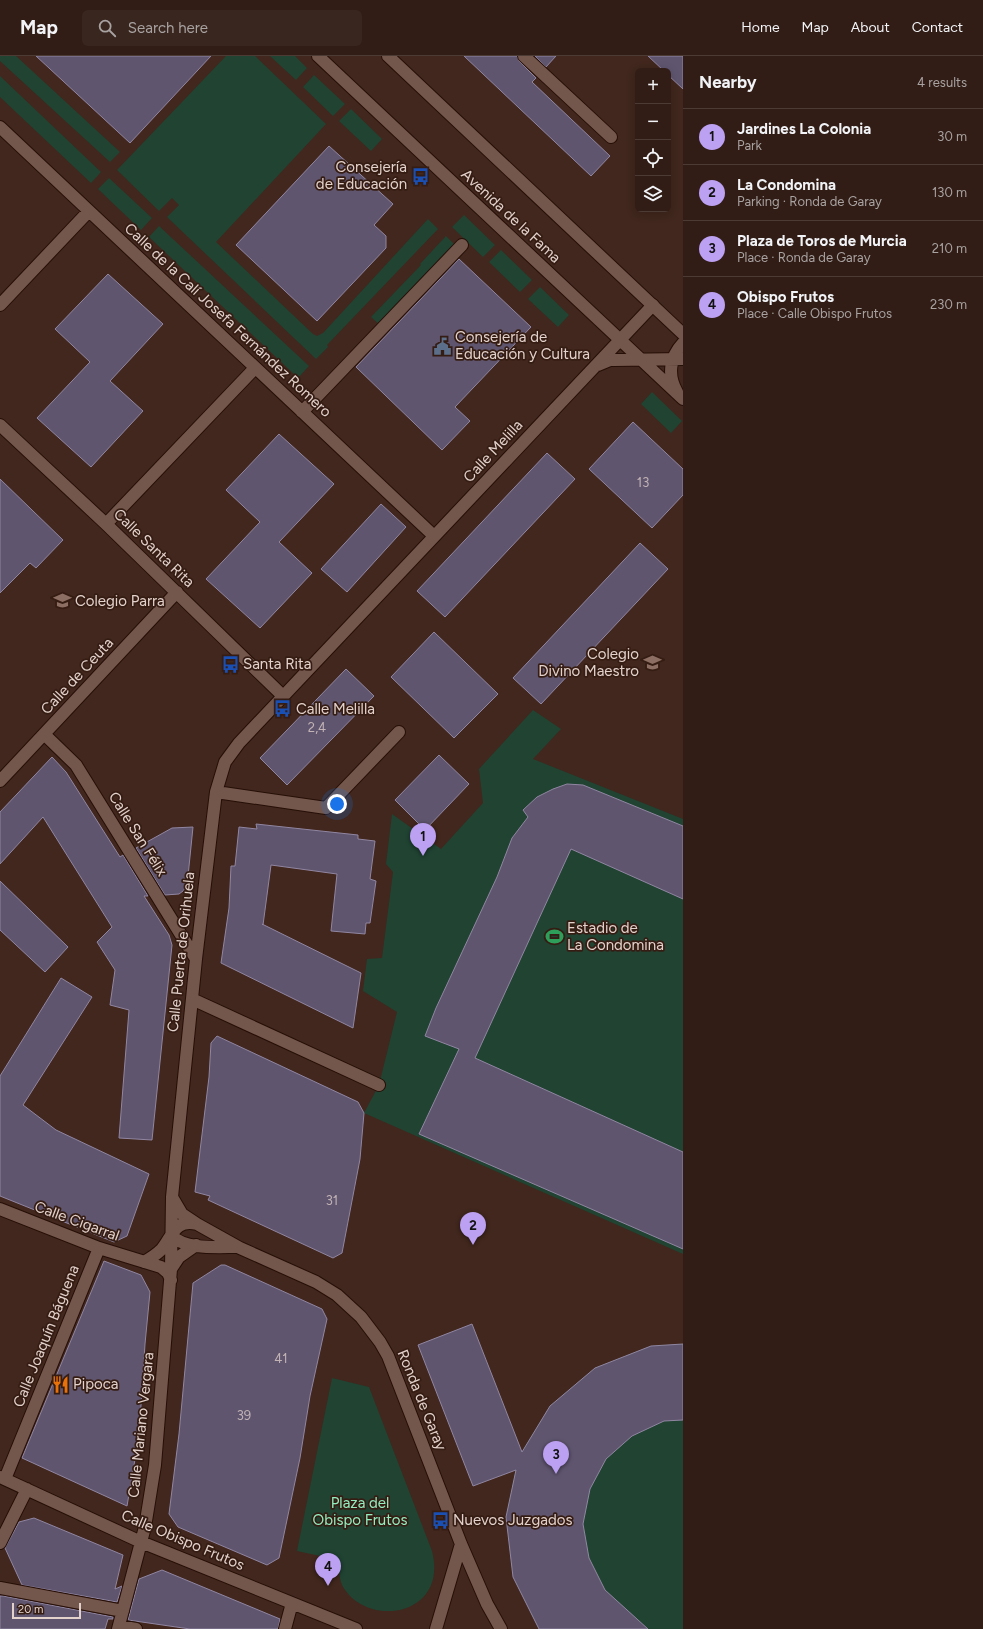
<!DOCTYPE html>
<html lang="en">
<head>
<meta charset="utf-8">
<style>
  :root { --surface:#311d16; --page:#39261f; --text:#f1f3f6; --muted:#a8a2a1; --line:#4c3b35; --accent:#bca0f2 }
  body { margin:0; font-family:Figtree,sans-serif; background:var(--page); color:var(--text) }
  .controls { position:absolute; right:12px; top:12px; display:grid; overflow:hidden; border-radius:6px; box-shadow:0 2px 10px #0003 }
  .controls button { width:36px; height:36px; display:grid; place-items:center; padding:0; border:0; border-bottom:1px solid var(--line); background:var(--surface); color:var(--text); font:20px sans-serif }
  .scale { position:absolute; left:12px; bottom:10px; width:69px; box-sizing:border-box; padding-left:4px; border:2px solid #e3d2cb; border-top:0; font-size:11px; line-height:14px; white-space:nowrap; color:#e3d2cb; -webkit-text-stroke:3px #361d14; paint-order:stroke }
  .you { position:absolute; left:337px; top:748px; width:14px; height:14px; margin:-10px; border:3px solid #fff; border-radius:50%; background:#1a73e8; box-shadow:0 0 0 6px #1a73e833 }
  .badge { display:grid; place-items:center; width:26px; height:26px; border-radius:50%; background:var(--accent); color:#111; font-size:13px; font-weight:700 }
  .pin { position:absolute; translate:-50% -33px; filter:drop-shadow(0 1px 2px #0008) }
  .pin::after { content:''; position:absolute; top:21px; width:14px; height:12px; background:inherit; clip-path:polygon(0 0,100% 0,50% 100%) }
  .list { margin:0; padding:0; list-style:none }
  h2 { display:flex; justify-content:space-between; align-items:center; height:52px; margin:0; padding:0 16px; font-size:17px }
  h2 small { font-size:13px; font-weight:400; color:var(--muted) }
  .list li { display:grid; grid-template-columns:26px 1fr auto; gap:12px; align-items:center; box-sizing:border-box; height:56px; padding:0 16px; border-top:1px solid var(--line) }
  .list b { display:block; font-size:15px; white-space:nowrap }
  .list p { margin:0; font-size:13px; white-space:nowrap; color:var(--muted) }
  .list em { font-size:13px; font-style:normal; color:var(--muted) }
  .icon { flex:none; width:22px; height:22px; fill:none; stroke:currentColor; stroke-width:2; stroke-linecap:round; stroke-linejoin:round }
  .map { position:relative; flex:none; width:683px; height:1573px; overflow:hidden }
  header { display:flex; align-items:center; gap:24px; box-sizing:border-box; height:56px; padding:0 20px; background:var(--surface); border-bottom:1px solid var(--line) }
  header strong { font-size:19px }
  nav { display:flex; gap:22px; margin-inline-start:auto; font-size:14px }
  .search { width:280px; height:36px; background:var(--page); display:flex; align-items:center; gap:10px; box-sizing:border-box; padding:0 14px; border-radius:6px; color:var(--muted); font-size:15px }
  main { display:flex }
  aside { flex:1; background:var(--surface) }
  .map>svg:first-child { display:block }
</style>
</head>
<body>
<header>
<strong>Map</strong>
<div class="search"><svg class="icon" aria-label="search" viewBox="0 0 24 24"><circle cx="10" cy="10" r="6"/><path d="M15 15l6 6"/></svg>Search here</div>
<nav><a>Home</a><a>Map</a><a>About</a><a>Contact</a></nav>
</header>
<main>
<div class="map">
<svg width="683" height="1573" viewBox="0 0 683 1573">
  <rect width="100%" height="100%" fill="#41271d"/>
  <path fill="#204332" d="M 0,0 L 16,0 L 120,96 L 110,106 L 0,5 Z
    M 226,0 L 255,0 L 326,68 L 216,186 L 313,278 L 317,280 L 323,277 L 428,163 L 438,173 L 327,289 L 328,291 L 316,303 L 167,161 L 179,149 L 172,142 L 159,155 L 117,114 Z
    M 270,0 L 295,0 L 307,12 L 296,24 Z
    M 314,19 L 345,48 L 333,60 L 303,31 Z
    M 0,20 L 101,116 L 91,127 L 0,41 Z
    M 351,53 L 382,83 L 371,95 L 339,65 Z
    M 109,122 L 152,162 L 141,174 L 98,133 Z
    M 464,159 L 495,189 L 483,201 L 452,171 Z
    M 159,170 L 309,310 L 298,322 L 149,181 Z
    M 446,180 L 456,190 L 380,269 L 371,261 L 421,209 L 420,208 Z
    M 501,194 L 532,224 L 520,236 L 489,206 Z
    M 540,231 L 569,259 L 558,271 L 528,243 Z
    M 652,336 L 682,365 L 671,377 L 641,348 Z
    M 533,654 L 561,673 L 533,703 L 683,763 L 683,1198 L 364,1057 L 379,1029 L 397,956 L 363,935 L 367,903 L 382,902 L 393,816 L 386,808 L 392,758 L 441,793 L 483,747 L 479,713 Z
    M 683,1288 L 683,1573 L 539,1573 L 513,1521 L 506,1461 L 518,1402 L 550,1350 L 595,1312 L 651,1290 Z
    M 332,1322 L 369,1331 L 432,1495 C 449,1561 365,1573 342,1529 C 339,1521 339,1513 339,1504 L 297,1495 Z"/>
  <path fill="#5f556f" stroke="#9186a2" d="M 36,0 L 211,0 L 130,87 Z
    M 464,0 L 517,0 L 519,5 L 536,22 L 532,26 L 610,100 L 591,120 Z
    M 535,0 L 556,0 L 546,11 Z
    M 648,0 L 683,0 L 683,33 L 668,19 L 668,15 L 664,15 Z
    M 329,90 L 393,148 L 374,169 L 386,180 L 386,192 L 317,265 L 236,189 Z
    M 459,203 L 531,271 L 455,351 L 470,365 L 442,394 L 356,311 Z
    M 108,218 L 163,268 L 110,325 L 143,355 L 91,411 L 37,362 L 90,306 L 55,273 Z
    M 633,366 L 683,413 L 683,439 L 652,472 L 589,413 Z
    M 279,378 L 334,428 L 279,486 L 312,517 L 260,572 L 206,523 L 260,466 L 226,434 Z
    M 547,397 L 575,423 L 445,561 L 417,535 Z
    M 0,423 L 63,484 L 36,512 L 30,507 L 0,537 Z
    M 381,448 L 406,471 L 347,536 L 321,513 Z
    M 640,487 L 668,513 L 541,648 L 513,622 Z
    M 434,576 L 498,638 L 454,682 L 391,621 Z
    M 346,613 L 374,640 L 287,729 L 260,702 Z
    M 439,699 L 469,728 L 425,774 L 395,744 Z
    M 52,701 L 66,716 L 120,801 L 123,799 L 148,840 L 144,840 L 169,879 L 172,889 L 152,1084 L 119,1082 L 129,954 L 110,949 L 115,914 L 97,886 L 112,871 L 43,761 L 0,808 L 0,756 Z
    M 567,728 L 583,729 L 683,770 L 683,843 L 571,793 L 475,1002 L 683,1096 L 683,1193 L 419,1078 L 459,993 L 425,980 L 436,952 L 497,821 L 512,782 L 528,761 L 523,754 L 537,741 L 553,733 Z
    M 256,768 L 358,779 L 358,783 L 375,785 L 370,823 L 376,825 L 370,867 L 366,867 L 365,878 L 331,875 L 337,818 L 271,809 L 263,869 L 262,868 L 361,917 L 353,972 L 221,907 L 229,852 L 231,810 L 235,810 L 239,771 L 257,773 Z
    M 193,771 L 187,830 L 183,835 L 179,838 L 165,839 L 136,792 L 172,772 Z
    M 0,825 L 68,891 L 45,916 L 0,874 Z
    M 61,922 L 92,941 L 23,1049 L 56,1074 L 149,1118 L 127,1180 L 114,1186 L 0,1140 L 0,1020 Z
    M 217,980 L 358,1046 L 364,1057 L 360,1103 L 342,1197 L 333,1202 L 208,1144 L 210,1140 L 195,1136 L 209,1021 L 211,987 Z
    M 104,1205 L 141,1219 L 150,1236 L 145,1288 L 139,1380 L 127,1450 L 22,1402 Z
    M 221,1209 L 225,1209 L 322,1253 L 327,1263 L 310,1340 L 300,1402 L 279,1502 L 267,1509 L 178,1471 L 169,1458 L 179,1378 L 193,1227 Z
    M 472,1268 L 522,1396 L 550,1350 L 595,1312 L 651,1290 L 683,1288 L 683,1364 L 664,1365 L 632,1380 L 606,1403 L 590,1433 L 583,1468 L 589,1502 L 605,1534 L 648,1573 L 539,1573 L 513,1521 L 506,1461 L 516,1414 L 473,1430 L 418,1289 Z
    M 34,1462 L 123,1499 L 115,1533 L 122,1530 L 117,1546 L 22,1529 L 5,1492 L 19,1466 Z
    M 162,1514 L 280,1563 L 278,1573 L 190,1573 L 128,1564 L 139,1523 Z
    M 0,1540 L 3,1540 L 113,1561 L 113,1563 L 108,1563 L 105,1573 L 0,1573 Z"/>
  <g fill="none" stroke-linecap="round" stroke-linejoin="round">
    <defs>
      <path id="street" d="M 318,0 L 683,343
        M 524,0 L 611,81
        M 0,71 L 434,480
        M 0,249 L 89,155
        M 598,309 L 610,304 L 614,304 L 683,303
        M 677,336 C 667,319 670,301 683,287
        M 302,356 L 462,189
        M 0,369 L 106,468 L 283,640
        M 106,468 L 255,312
        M 44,678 L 76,709 L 196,903
        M 0,725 L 177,536
        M 216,736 L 326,752 L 399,676
        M 192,943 L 379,1029
        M 172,1141 L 182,1158 L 197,1168 L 240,1192 L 316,1226 L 337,1239 L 361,1261 L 380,1286 L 388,1300 L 461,1488 L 487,1548 L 501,1573
        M 0,1153 L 99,1192 L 161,1211 L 168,1217 L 171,1224
        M 171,1179 C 184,1194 218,1191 237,1191
        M 144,1206 C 151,1202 157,1198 162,1193 C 173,1179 175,1163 197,1168
        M 171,1213 L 172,1141 L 196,903 L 216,736 L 225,706 L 239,687 L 653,249
        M 0,1421 L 141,1486 L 356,1573
        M 5,1423 L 99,1192
        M 0,1487 L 27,1433
        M 0,1532 L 123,1555
        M 119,1570 L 136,1573
        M 118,1573 L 145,1471 L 155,1409 L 171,1213 L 179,1201 L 196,1189
        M 285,1573 L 292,1547
        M 436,1573 L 461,1488"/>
      <path id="secondary" d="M 388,0 L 683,278"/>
    </defs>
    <use href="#street" stroke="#260f07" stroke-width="14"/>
    <use href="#secondary" stroke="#260f07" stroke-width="14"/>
    <use href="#street" stroke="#74574c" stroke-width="12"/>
    <use href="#secondary" stroke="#74574c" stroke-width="12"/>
  </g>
  <defs>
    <symbol id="bus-bare" viewBox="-9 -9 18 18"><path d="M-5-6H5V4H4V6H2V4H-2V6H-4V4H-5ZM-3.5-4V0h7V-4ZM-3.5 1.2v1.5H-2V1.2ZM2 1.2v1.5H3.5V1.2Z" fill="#1a4fb4" stroke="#361d14" stroke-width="2.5" paint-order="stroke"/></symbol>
    <symbol id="civic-bare" viewBox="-9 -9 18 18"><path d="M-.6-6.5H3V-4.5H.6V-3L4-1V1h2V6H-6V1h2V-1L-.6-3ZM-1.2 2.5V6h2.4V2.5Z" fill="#5c6f8a" stroke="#361d14" stroke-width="2.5" paint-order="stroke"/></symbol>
    <symbol id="school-bare" viewBox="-9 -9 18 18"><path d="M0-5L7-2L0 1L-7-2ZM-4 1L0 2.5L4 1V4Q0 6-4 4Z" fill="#8d6e63" stroke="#361d14" stroke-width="2.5" paint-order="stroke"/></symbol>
    <symbol id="stadium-bare" viewBox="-9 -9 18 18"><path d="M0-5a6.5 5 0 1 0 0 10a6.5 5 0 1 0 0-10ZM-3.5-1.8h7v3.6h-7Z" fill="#2e9e5b" stroke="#361d14" stroke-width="2.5" paint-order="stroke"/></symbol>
    <symbol id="restaurant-bare" viewBox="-9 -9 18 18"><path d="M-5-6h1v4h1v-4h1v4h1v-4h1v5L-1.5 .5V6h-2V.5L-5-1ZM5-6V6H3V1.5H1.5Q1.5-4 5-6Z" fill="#e8710a" stroke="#361d14" stroke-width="2.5" paint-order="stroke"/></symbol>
  </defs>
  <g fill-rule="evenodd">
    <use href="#bus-bare" x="408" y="108" width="25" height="25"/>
    <use href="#civic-bare" x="430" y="278" width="25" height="25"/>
    <use href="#school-bare" x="50" y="532" width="25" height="25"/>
    <use href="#school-bare" x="640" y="594" width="25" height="25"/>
    <use href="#bus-bare" x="218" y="596" width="25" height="25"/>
    <use href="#bus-bare" x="270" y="640" width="25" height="25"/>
    <use href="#stadium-bare" x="542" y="868" width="25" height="25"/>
    <use href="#restaurant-bare" x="48" y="1316" width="25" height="25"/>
    <use href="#bus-bare" x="428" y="1452" width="25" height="25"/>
  </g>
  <g text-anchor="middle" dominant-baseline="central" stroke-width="3.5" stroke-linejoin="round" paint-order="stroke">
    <g font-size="13" fill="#c2b3b4">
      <text x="643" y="426">13</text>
      <text x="317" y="671">2,4</text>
      <text x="332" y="1144">31</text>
      <text x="281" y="1302">41</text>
      <text x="244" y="1359">39</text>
    </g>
    <g font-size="15" fill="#e3d2cb" stroke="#361d14" text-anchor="start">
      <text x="407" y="111" text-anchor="end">Consejería<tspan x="407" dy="17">de Educación</tspan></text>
      <text x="455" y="281">Consejería de<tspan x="455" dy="17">Educación y Cultura</tspan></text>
      <text x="75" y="545">Colegio Parra</text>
      <text x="639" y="598" text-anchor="end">Colegio<tspan x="639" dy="17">Divino Maestro</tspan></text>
      <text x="243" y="608">Santa Rita</text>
      <text x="296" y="653">Calle Melilla</text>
      <text x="567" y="872">Estadio de<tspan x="567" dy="17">La Condomina</tspan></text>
      <text x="73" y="1328">Pipoca</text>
      <text x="453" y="1464">Nuevos Juzgados</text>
    </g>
    <g font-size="15" fill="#e3d2cb" stroke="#361d14">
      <text transform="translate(511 160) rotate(43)">Avenida de la Fama</text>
      <text transform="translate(228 264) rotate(43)">Calle de la Calí Josefa Fernández Romero</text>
      <text transform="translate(493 395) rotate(-47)">Calle Melilla</text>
      <text transform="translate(154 492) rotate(44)">Calle Santa Rita</text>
      <text transform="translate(77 620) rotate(-47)">Calle de Ceuta</text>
      <text transform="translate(138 778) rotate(58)">Calle San Félix</text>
      <text transform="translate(181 896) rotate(-84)">Calle Puerta de Orihuela</text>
      <text transform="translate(77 1165) rotate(20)">Calle Cigarral</text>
      <text transform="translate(46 1280) rotate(-68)">Calle Joaquín Báguena</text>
      <text transform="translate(422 1344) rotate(68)">Ronda de Garay</text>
      <text transform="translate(141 1369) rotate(-84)">Calle Mariano Vergara</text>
      <text transform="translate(183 1484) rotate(23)">Calle Obispo Frutos</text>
    </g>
    <g font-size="15" fill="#92edbf" stroke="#361d14">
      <text x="360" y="1447">Plaza del<tspan x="360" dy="17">Obispo Frutos</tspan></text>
    </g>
  </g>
</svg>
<div class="controls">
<button>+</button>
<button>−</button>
<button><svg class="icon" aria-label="locate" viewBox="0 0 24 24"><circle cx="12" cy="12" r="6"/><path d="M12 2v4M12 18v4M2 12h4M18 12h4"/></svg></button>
<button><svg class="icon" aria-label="layers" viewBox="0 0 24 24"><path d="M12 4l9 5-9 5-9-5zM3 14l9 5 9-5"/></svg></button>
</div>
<div class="scale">20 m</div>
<div class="you"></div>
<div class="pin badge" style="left:423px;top:800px">1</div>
<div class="pin badge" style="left:473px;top:1189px">2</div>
<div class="pin badge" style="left:556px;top:1418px">3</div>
<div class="pin badge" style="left:328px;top:1530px">4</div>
</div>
<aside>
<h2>Nearby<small>4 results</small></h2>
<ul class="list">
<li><span class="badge">1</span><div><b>Jardines La Colonia</b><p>Park</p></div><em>30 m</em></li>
<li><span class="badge">2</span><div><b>La Condomina</b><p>Parking · Ronda de Garay</p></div><em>130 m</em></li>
<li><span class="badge">3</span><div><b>Plaza de Toros de Murcia</b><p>Place · Ronda de Garay</p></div><em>210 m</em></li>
<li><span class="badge">4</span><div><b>Obispo Frutos</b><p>Place · Calle Obispo Frutos</p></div><em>230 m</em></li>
</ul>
</aside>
</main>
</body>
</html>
